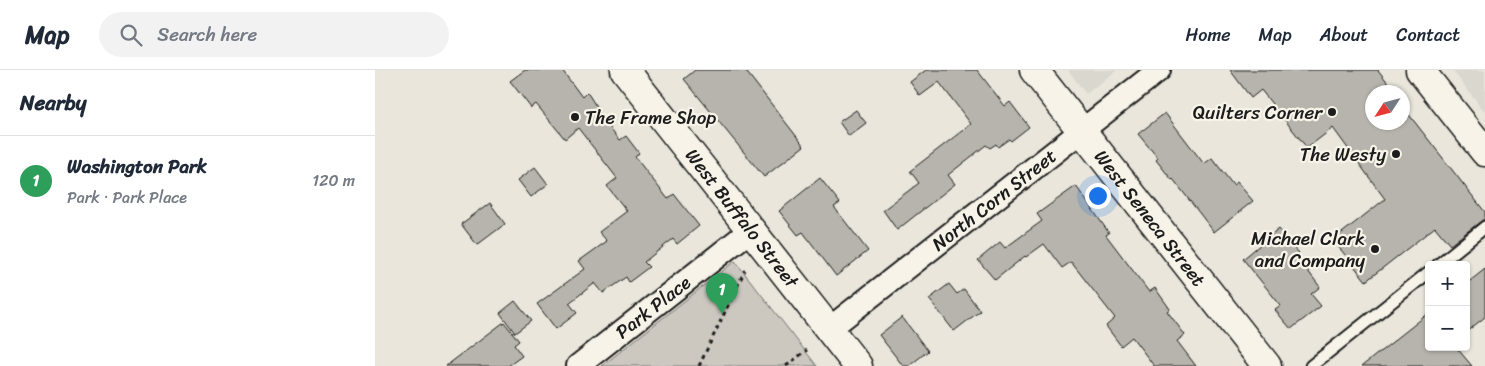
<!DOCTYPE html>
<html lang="en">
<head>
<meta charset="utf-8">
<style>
  :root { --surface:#fff; --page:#f2f2f3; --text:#1f2937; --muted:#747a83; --line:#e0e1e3; --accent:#1c1c1c }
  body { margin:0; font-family:Sriracha,sans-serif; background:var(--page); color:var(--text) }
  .controls { position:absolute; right:15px; bottom:15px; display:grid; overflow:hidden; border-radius:5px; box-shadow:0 1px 4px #0004 }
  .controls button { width:45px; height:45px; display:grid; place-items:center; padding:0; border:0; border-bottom:1px solid var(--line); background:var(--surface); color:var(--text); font:25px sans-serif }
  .compass { position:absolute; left:990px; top:15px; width:45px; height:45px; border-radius:50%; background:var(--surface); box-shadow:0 1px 4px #0004; rotate:234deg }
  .you { position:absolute; left:722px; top:125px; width:18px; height:18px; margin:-12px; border:4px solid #fff; border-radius:50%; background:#1a73e8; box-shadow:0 0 0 8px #1a73e833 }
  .badge { display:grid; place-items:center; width:32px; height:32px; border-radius:50%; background:var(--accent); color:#fff; font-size:16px; font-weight:700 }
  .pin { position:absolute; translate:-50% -41px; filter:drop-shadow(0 1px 2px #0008) }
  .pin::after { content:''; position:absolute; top:26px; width:18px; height:15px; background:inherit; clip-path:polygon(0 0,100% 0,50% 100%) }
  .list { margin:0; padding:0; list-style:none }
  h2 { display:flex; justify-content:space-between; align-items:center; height:65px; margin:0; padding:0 20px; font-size:21px }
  h2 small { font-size:16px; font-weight:400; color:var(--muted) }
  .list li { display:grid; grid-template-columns:32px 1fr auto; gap:15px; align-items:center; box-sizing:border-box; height:90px; padding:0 20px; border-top:1px solid var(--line) }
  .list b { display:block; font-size:19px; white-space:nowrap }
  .list p { margin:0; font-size:16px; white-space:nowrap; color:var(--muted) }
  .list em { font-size:16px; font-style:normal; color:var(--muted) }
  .icon { flex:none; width:28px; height:28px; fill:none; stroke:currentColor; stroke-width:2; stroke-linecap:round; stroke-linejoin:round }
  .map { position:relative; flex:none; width:1110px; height:296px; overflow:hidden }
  header { display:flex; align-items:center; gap:30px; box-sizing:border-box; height:70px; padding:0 25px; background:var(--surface); border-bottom:1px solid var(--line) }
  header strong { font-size:24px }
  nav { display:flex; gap:28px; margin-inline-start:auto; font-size:18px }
  .search { width:350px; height:45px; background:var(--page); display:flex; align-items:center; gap:12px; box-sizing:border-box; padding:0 18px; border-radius:28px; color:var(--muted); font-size:19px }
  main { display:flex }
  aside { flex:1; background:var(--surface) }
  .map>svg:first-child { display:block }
</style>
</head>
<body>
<header>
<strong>Map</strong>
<div class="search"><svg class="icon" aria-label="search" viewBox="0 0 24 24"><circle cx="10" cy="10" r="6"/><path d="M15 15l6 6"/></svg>Search here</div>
<nav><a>Home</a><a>Map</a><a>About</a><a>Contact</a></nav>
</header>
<main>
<aside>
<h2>Nearby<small></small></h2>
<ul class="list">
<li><span class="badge" style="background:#2e9e5b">1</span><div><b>Washington Park</b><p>Park · Park Place</p></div><em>120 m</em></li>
</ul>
</aside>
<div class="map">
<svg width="1110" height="296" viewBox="0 0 1110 296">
  <rect width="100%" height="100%" fill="#eae6dc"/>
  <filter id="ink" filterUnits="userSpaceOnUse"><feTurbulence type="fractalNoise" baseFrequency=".02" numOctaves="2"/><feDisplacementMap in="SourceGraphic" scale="10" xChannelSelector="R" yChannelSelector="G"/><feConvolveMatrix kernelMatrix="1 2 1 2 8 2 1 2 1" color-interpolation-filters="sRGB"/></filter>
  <g filter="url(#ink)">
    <path fill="#dad7ce" d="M 693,0 L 742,0 L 711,24 Z
      M 1077,0 L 1110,0 L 1110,42 Z"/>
    <path fill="#ccc8c0" stroke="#74726e" d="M 360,191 L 442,296 L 227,296 Z"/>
    <path fill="#b6b4ac" stroke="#1c1c1c" d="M 150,0 L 187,0 L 207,27 L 212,22 L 224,41 L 223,43 L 245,70 L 251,66 L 264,83 L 260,87 L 293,129 L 299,124 L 324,156 L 302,174 L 298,169 L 269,192 L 274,197 L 254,212 L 251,207 L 228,223 L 220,213 L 194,233 L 202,243 L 181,259 L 162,234 L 210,199 L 204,191 L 232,171 L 224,162 L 252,141 L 232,116 L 242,108 L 203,58 L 190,69 L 161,34 L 156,38 L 135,11 Z
      M 320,0 L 370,0 L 429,76 L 389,107 L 309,9 Z
      M 551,0 L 602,0 L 630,36 L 635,32 L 654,57 L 636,71 L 634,69 L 623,77 L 621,74 L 615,78 L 611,75 L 573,105 L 580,114 L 522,160 L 508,140 L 544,113 L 535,101 L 596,54 L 564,12 L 545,26 L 535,12 Z
      M 855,0 L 1003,0 L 1014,14 L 1011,16 L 1016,22 L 998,22 L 998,52 L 1028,52 L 1028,37 L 1110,142 L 1110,148 L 1075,175 L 1060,157 L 991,211 L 958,170 L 1010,129 L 958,58 L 932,78 L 886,20 L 876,28 Z
      M 481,40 L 491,53 L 474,66 L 464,52 Z
      M 790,43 L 829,94 L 837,88 L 858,115 L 862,112 L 878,131 L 839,162 L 798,109 L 797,110 L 781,90 L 783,88 L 763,64 Z
      M 160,97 L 173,114 L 156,127 L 143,110 Z
      M 445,108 L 465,133 L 459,137 L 493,181 L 461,206 L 428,162 L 423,165 L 404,141 Z
      M 701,116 L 734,163 L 731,165 L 774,222 L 780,218 L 795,239 L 792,241 L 810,265 L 802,271 L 821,296 L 779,296 L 757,267 L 746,276 L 731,256 L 740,248 L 696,192 L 687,198 L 669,174 L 651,187 L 650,186 L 620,210 L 603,190 L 625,172 L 630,178 L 667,151 L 662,144 Z
      M 115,133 L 130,154 L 102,175 L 86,154 Z
      M 904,159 L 924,183 L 921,185 L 945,217 L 936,224 L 946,236 L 916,259 L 900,240 L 906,236 L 868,189 Z
      M 1110,199 L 1110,247 L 1091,262 L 1091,214 Z
      M 574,214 L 582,224 L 589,219 L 605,241 L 579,261 L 554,229 Z
      M 140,231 L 156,251 L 140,263 L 125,243 Z
      M 1054,243 L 1054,277 L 1081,277 L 1097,296 L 987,296 Z
      M 527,247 L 553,281 L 534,296 L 528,296 L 504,265 Z
      M 129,252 L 144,271 L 139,275 L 147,286 L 133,296 L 71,296 Z"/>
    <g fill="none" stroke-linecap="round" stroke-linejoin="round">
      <defs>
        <path id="service" d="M 1063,195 L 1110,157
          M 936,296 L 1054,202"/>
        <path id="minor" d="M 454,259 L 784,0
          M 203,296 L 377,159"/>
        <path id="tertiary" d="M 250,0 L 483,296
          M 1045,0 L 1110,82"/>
        <path id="trunk" d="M 659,0 L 892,296"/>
      </defs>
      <use href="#service" stroke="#1c1c1c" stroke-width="15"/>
      <use href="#minor" stroke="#1c1c1c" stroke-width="26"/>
      <use href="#tertiary" stroke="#1c1c1c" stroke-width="31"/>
      <use href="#trunk" stroke="#1c1c1c" stroke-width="31"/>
      <path stroke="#1c1c1c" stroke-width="3" stroke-dasharray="4 4" stroke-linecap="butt" d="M 324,296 L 370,200
        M 411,296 L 432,280"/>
      <use href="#service" stroke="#f7f3e8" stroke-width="11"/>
      <use href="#minor" stroke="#f7f3e8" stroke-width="22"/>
      <use href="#tertiary" stroke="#f7f3e8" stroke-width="28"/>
      <use href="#trunk" stroke="#f7f3e8" stroke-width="28"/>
    </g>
  </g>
  <g fill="#1c1c1c" stroke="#f7f3e8" stroke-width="2">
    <circle cx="957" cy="42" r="5"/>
    <circle cx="200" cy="47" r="5"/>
    <circle cx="1021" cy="84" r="5"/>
    <circle cx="1000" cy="179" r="5"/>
  </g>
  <g text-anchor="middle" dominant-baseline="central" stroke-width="4.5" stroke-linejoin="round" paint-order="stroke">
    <g font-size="19" fill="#1c1c1c" stroke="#f7f3e8" text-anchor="end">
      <text x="947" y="42">Quilters Corner</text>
      <text x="210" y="47" text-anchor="start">The Frame Shop</text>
      <text x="1011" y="84">The Westy</text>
      <text x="990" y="168">Michael Clark<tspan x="990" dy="22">and Company</tspan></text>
    </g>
    <g font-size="19" fill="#1c1c1c" stroke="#f7f3e8">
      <text transform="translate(619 130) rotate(-38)">North Corn Street</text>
      <text transform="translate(367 148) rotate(52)">West Buffalo Street</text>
      <text transform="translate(775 148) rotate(52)">West Seneca Street</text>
      <text transform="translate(278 237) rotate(-38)">Park Place</text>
    </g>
  </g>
</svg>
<div class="controls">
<button>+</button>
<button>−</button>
</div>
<svg class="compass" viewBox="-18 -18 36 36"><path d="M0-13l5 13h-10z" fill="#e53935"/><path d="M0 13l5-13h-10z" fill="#747a83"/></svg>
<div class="you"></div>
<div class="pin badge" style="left:347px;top:244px;background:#2e9e5b">1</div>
</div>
</main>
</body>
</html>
